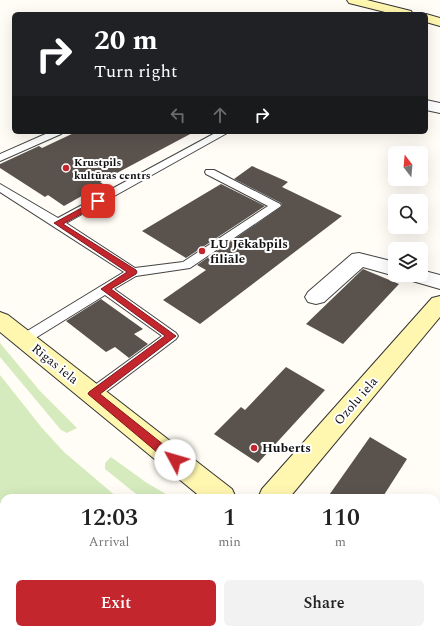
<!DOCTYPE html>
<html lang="en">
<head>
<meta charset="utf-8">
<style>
	:root { --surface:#fff; --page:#f2f2f2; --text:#222; --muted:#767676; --accent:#c4262e }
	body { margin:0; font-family:Spectral,serif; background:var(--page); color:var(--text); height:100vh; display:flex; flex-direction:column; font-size:15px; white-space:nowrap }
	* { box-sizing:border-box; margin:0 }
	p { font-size:13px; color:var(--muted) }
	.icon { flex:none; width:22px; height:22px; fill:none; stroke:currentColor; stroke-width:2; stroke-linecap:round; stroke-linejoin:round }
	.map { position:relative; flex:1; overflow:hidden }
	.details { position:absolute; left:0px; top:494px; width:440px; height:140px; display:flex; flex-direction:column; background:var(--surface); border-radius:12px 12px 0 0; box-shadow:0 4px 16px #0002 }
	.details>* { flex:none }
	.banner { position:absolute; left:12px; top:12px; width:416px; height:122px; border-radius:6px; box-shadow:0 4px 16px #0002; background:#202124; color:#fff; overflow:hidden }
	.needle { width:26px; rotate:344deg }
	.buttons { position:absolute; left:388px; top:146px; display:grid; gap:8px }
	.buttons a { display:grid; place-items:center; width:40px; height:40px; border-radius:6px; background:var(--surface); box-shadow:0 4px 16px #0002; font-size:20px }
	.pin { position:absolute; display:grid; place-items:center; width:34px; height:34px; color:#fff; margin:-17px; border-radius:8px; box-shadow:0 2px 6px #0006 }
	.me { position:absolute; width:44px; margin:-22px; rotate:309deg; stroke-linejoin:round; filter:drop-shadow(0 0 3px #0008) }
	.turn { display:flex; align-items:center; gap:14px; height:84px; padding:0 16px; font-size:18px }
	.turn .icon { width:52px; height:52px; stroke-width:2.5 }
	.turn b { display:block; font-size:28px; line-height:34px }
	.lanes { display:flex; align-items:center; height:38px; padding:0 16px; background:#0003; justify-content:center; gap:20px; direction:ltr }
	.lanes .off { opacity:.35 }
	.eta { display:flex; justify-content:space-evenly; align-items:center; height:68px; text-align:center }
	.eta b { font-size:24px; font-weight:600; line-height:28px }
	.primary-button { display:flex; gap:8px; margin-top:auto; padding:8px 16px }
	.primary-button a { flex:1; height:46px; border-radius:6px; background:var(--accent); color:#fff; font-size:16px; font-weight:600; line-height:46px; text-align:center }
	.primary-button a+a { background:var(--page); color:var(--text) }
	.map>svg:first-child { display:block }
	.green { fill:#d5ebbd }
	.building { fill:#5a524d }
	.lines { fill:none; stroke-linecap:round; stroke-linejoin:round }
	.lane-casing { stroke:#444; stroke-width:2 }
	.street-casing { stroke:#444; stroke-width:2 }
	.secondary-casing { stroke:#333; stroke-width:2 }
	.lane { fill:#fff; fill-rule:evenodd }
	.street { fill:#fff; fill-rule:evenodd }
	.secondary { fill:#fff6b0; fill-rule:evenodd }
	.route { fill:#c4262e; stroke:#7f191e }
	.poi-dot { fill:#c4262e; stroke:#fff; stroke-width:1.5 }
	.labels { text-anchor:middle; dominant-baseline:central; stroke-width:4; stroke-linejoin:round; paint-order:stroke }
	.far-poi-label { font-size:11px; font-weight:bold; fill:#111; stroke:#fff; text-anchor:start }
	.poi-label { font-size:13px; font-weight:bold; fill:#111; stroke:#fff; text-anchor:start }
	.street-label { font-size:13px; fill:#111; stroke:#fff }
</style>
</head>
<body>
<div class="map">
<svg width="440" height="634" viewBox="0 0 440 634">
	<rect width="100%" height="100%" fill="#fffdf5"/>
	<path class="green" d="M0 343 40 391 77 428 67 433 61 430 0 357Z
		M0 375 42 428 64 452 118 498H4V630H158L157 634H0Z
		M111 457 147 483 173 498H141L105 469V463Z
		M208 630H248L245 634H208Z
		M300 630H339L344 634H305Z"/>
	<path class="building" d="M76 132H194L100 182 103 184 64 206 48 195 45 197 0 168V164L39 146 42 148Z
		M252 166 288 182 282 187 342 216 200 324 163 300 206 270 197 265 282 206 281 203 234 179Z
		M221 184 265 206 186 258 142 231Z
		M363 269 399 284 343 344 306 324Z
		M101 299 143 329 134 334 148 344 129 358 115 347 106 352 66 321Z
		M286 367 325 390 258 463 214 434 241 407 245 410Z
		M370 437 407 459 382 498H327Z"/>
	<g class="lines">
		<defs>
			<path id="lane" d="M50 132H63L61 134 0 161V154Z
				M217 132H229L66 223 135 268 183 262 268 206 206 174 205 172 206 170H214L280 204 281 206 190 268 136 276 114 289 176 333 178 336 176 339 98 398 93 400 88 398 86 394 88 390 162 336 105 295 29 342 24 344 19 342 17 339 19 336 124 272 0 192V184L58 218Z"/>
			<path id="street" d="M426 100 440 103V113L426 110Z
				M359 253 395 262V275H397L395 276 363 267 324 302 316 304 308 302 305 297 308 292 352 254Z
				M421 270 440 275V289L409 280 406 275H421Z
				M164 630H196V634H164Z"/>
			<path id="secondary" d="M347 0H367L411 11 413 14H393L349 3Z
				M426 14 440 18V26L426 22Z
				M440 296V317L289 498H258L262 489 432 298Z
				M0 312 8 315 232 489 236 498H202L0 332Z
				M363 630H398L400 634H365Z"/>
		</defs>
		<use href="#lane" class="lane-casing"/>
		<use href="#street" class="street-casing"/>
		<use href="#secondary" class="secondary-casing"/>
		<use href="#lane" class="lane"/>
		<use href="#street" class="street"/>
		<use href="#secondary" class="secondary"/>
	</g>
	<path class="route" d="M98 199 102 201 101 203 63 224 136 270 137 272 136 274 111 289 176 336 100 394 179 457 181 460 179 464 175 465 171 464 88 394 89 392 165 336 101 289 127 272 54 223Z"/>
	<g class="poi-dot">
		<circle cx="66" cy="168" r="4"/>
		<circle cx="202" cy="251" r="4"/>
		<circle cx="254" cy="448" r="4"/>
	</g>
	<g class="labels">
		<g class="far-poi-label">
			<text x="74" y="162">Krustpils<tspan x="74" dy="13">kultūras centrs</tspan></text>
		</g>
		<g class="poi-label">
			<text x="210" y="244">LU Jēkabpils<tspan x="210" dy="15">filiāle</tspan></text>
			<text x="262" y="448">Huberts</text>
		</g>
		<g class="street-label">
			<text transform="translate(55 364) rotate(39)">Rīgas iela</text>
			<text transform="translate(356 401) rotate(-49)">Ozolu iela</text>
		</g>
	</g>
</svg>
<div class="buttons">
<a><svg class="needle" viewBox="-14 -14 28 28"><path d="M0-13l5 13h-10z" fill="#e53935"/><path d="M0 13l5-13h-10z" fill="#767676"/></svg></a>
<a><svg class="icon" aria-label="search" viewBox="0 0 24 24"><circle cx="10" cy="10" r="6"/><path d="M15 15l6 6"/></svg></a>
<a><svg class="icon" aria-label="layers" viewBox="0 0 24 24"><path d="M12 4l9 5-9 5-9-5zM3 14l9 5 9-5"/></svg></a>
</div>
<div class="pin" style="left:98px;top:201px;background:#d93025"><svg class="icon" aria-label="arrive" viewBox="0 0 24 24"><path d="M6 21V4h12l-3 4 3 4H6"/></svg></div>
<svg class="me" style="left:175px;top:460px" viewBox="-20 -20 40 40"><circle r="19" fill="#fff"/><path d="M0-13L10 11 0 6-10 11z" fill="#c4262e"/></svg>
<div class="banner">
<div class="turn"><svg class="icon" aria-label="right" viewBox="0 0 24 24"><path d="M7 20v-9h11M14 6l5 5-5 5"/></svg><div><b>20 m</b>Turn right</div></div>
<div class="lanes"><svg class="icon off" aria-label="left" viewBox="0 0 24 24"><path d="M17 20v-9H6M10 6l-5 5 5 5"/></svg><svg class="icon off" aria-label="ahead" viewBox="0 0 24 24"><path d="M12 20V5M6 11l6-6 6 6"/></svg><svg class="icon" aria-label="right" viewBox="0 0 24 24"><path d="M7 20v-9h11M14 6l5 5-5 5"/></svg></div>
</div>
<section class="details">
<div class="eta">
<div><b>12:03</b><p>Arrival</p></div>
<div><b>1</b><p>min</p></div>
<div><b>110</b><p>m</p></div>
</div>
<div class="primary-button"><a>Exit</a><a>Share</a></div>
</section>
</div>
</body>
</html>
